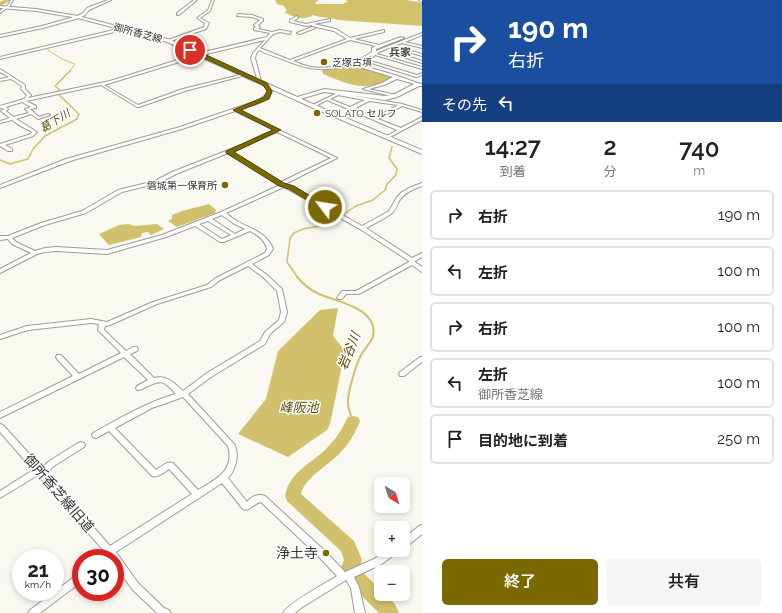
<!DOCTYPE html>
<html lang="ja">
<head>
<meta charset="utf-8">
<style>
	:root { --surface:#fff; --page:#f6f6f6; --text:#222; --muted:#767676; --line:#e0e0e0; --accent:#796900 }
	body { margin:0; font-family:Raleway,"Noto Sans JP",sans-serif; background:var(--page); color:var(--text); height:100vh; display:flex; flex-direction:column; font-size:15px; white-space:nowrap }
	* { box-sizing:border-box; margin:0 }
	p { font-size:13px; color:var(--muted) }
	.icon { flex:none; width:22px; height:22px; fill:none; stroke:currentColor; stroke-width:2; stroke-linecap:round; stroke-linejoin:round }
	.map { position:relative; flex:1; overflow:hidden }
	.sheet { display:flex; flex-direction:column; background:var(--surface); width:360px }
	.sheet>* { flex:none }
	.banner { background:#1a4fa0; color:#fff; overflow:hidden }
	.needle { width:26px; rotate:142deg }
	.fabs { position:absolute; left:374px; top:477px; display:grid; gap:8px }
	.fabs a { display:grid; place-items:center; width:36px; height:36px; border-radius:6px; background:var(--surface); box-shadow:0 2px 6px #0003; font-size:20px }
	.speed { position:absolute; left:12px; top:549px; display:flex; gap:8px; font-size:20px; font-weight:700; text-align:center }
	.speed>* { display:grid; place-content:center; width:52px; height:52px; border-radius:50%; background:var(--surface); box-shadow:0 2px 6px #0003; line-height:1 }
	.speed small { font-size:10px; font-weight:400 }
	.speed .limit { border:6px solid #d22; background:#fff; color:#111 }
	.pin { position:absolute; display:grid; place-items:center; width:34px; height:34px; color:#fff; margin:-17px; border:2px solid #fff; border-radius:50%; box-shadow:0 1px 4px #0007 }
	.me { position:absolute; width:44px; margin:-22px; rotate:301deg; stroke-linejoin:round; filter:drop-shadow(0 0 3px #0008) }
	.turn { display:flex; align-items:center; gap:14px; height:84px; padding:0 20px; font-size:18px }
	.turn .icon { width:52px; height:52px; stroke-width:2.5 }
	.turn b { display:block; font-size:28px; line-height:34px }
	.then { display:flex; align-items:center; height:38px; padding:0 20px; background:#0003; gap:8px; font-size:15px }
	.eta { display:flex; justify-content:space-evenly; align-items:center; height:68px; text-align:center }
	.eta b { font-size:24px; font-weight:600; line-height:28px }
	.button { display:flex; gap:8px; margin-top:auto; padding:8px 20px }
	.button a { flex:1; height:46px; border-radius:6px; background:var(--accent); color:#fff; font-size:16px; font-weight:600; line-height:46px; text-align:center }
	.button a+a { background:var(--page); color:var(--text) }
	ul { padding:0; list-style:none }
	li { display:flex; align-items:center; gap:12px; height:50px; margin:0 8px 6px; padding:0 12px; border:2px solid var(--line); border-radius:6px }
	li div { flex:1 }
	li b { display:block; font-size:15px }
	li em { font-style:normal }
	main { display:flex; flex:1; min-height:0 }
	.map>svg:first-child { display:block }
	.forest { fill:#d2c26c }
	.water { fill:#d1c16c }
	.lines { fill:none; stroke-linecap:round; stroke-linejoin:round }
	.stream-far2 { stroke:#d1c16c; stroke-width:1 }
	.stream-far1 { stroke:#d1c16c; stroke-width:1.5 }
	.stream { stroke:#d1c16c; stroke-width:2 }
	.river { fill:#d1c16c; fill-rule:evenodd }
	.street-casing { stroke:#9d9c95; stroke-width:2 }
	.secondary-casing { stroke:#9d9c95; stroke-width:2 }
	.primary-casing { stroke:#9d9c95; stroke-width:2 }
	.street { fill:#fff; fill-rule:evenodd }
	.secondary { fill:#fff; fill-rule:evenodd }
	.primary { fill:#fff; fill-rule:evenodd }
	.route { fill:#796900; stroke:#4f4400 }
	.poi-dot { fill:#796900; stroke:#fff; stroke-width:1.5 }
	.labels { text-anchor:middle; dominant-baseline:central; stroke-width:3; stroke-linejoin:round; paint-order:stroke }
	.far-street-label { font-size:10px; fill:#333330; stroke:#fff }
	.far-poi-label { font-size:10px; fill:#333330; stroke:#fff; text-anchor:start }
	.far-neighbourhood-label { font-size:11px; font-weight:bold; fill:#46453f; stroke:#fff }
	.far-water-label { font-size:11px; font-style:italic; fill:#564b04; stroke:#fff }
	.water-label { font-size:13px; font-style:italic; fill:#564b04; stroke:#fff }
	.near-street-label { font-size:14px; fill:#333330; stroke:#fff }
	.near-poi-label { font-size:14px; fill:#333330; stroke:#fff; text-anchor:end }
</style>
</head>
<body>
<main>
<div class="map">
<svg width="422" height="613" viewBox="0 0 422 613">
	<rect width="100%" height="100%" fill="#f9f8f1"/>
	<path class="forest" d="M275 0H319L315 3 316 4H343L348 1 345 0H407L422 3V26L338 20C330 17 321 18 313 15 304 21 293 17 284 12L287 11 284 6 277 4Z"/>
	<path class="water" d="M352 65 392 77C364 93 351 85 323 74L322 70 340 66Z
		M209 204 216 210 215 213 177 227 168 221 172 219V215L182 211Z
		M129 224 134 226 157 224 164 229 151 235 148 232 142 233 141 237 109 245 99 234 119 225Z
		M338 308 333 336 345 351 330 424 327 430 288 457 238 434 266 399 278 351 320 310Z"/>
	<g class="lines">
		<path class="stream-far2" d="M48 50 62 59 75 64 69 72"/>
		<path class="stream-far1" d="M0 160 10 164 28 159 33 149 45 136 77 119 79 114 58 94 59 89 55 86 70 71
			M298 278 287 262 290 238 294 233 303 229 336 223 344 214 356 206 373 200 385 190 387 184 396 175 397 169 389 158 392 147"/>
		<path class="stream" d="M297 277C303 284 310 290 319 294 335 301 367 306 373 326 376 339 368 344 362 353 357 362 347 393 348 403 348 409 351 415 353 421"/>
		<path class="river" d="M4 0H12L0 6V2Z
			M353 416 358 417 360 421C355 433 349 444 340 453 329 465 304 478 301 494L354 541 362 560 359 569 381 590V594C390 594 396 605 399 613H379L348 582 340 571 344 560 341 551 287 501 285 496C289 472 311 464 327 448 336 439 342 429 348 417Z"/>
		<defs>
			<path id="street" d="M11 0H13L9 7H7Z
				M108 0H111L89 10 85 15 79 18 43 28 0 37V35L42 26 77 16 83 13 87 8Z
				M194 0H197L179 15H177V13Z
				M212 0H214L210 11 200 18 209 23 206 29 168 42V40L204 27 205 23 197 18 208 10Z
				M419 0H422V2Z
				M5 7 7 8 0 13V11Z
				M238 14 252 15 263 19V21L258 25 260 27 258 29 272 32 280 30 291 32 290 34 280 32 273 34 260 48 290 60 347 39 334 31 312 26V25L306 26 290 22V20L297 16 298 18 293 21 306 24 330 19V21L314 24 336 29 350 38 384 30V32L354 39 379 45 401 37 404 38 376 49V51L422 33V35L405 42 422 46V48L402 43 394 46 422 54V56L391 47 379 52 377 54 422 67V69L375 55 373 57 370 56 364 59 417 75 422 73V75L416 77 362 60 354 63 398 76 420 84 418 85 397 79 384 85 369 89 396 95V97H395L363 89 382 83 393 77 353 65V64C323 72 311 71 282 59 275 56 266 54 259 50L256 54 255 58 261 81 258 82 251 58 253 53 265 40 202 55 104 85 138 105 183 89 244 74 246 75 185 91 139 107H137L101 85 26 101 36 106V108L30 109 39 117 48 114 50 115 38 119 31 114 16 119 37 132 33 136 5 145 12 149V151H8L0 146V144L31 134 32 132 19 125 12 120 0 123V121L10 118 2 112 1 111 4 109 2 108H0V106L24 99 27 95 21 89 22 86 11 79 0 81V79L9 77 0 72V69L25 85V89L31 95 28 98 110 81 200 53 267 37 270 33 254 30V28L256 27 254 25 260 20 252 17 237 16ZM350 40 376 46 372 48V52C356 63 331 70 311 67 305 66 299 63 293 61ZM22 102 31 107 25 109 29 113 13 117 6 111 8 109 6 107Z
				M312 27 315 28 300 34 297 33Z
				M404 55 422 61V63L403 57V55Z
				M264 83H266L272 91C269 103 249 106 238 110L337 158 285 184 293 187 362 226 389 211 397 197 402 192 409 188 422 183V186C413 189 404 193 399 201 397 205 396 209 393 212 387 218 373 224 366 228L412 258 422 253V257L415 261V262L422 267V272L412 265 359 294H346L342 299H338L337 298 342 291H356L409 262V261L360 229 284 187 226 213C230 216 233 219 237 221 250 229 267 232 273 249L269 255 252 264 267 275 282 289 287 312 284 322 270 334 265 344 211 377 188 394 235 445 237 455 236 463 232 473 228 478 247 502C251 497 258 493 265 496L325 551 345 572 374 559 387 550H398L397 553 380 565 354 577 359 587 365 613H355L351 588 346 580 301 608 295 613H283C288 603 326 583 337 576L319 557 261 502C254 503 250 512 243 509L222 483 116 552 138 583 164 608 169 610 171 613H157L132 589 115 565V558H110L38 475 0 498V491L33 470 0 432V424L3 425 42 468 48 462 78 443 81 442 84 443 85 445 84 447 54 466 46 473 110 546 192 494 169 469C164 472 158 478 152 476L109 431 96 438 93 437 92 435 93 433C120 418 147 402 176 394 164 381 162 379 146 387 142 389 140 390 137 390L136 388 137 386 148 380 124 357 0 418V412L73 376 57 359 56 357 57 355H61L79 374 121 353 98 330 99 324 91 323 28 330 0 339V335L27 326 91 319 107 322 153 302 207 285 216 278 265 253 267 249C265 240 258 235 250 231L224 242H220L195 226 166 237 107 254 56 251 45 252 37 254 0 273V269L31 253 12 244 8 239 0 240V236H8L41 223 82 211 118 190 155 181 172 172 244 144 260 136 274 130 235 111 182 129 70 161 0 188V185L66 159 180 127 259 100 267 94 268 91 263 84ZM277 132 331 158 281 182 232 152C248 146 262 138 277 132ZM228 153 280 185 221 212 162 235 107 250 56 247 45 248 35 251 16 242 12 238 45 225 86 213 122 192 159 183 176 174ZM222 215 233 223 245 229 235 234 212 219ZM208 221 231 235 222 239 199 224ZM248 266 263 277 277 291 280 306 281 312 279 320 265 332 260 341 207 373 183 391C174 383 167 375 154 378L130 354 137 351 138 349 137 347H133L126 351 104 330 105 326 110 325 157 304 211 287 220 280ZM183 397 228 446C235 471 216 479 198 490L173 463C167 461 161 467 156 470L115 428 152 408Z
				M337 93 402 104 422 110V112L402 106 378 119 401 128 422 117V120L388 138H387V136L397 130 327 100 314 107 311 106ZM338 95 365 100 350 107 330 99ZM369 101 398 105 375 118 354 109Z
				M420 357H422V362L404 376H400L399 374 400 372Z
				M422 525V534L406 547 403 548V539L419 526Z
				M81 573V582L40 613H28L30 610 78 574Z"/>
			<path id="secondary" d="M122 28 123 30 0 59V57Z
				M416 83 422 84V86H419L397 97 385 100 324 92 297 100 294 98 324 89 385 96 393 95Z"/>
			<path id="primary" d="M0 6 36 9 78 16 171 40 315 105 422 150V154L311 107 167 42 78 18 36 11 0 8Z"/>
		</defs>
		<use href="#street" class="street-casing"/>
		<use href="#secondary" class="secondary-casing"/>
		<use href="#primary" class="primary-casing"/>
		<use href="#street" class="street"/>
		<use href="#secondary" class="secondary"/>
		<use href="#primary" class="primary"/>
	</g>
	<path class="route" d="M188 48H191L267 83 272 91 269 99 241 110 281 130 234 152 284 183 294 186 327 206V209H322L289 189 279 186 226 153V151L273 130 233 110 264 97 267 91 263 85 188 51Z"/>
	<g class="poi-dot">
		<circle cx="324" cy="62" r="4"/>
		<circle cx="317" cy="113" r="4"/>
		<circle cx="225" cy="185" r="4"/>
		<circle cx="326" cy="553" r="4"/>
	</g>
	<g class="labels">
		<g class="far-street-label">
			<text transform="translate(138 33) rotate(15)">御所香芝線</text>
		</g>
		<g class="far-poi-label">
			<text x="332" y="62">芝塚古墳</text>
			<text x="325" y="113">SOLATO セルフ</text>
			<text x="217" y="185" text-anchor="end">磐城第一保育所</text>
		</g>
		<g class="far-neighbourhood-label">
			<text x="400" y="52">兵家</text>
		</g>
		<g class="far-water-label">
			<text transform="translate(55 121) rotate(-32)">葛下川</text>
		</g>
		<g class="water-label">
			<text transform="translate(349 351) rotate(-68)">岩谷川</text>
			<text x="299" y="407">峰阪池</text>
		</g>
		<g class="near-street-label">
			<text transform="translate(59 493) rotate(49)">御所香芝線旧道</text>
		</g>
		<g class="near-poi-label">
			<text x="318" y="553">浄土寺</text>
		</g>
	</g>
</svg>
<div class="fabs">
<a><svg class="needle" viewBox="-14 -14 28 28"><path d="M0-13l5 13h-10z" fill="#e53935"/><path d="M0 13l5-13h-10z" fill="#767676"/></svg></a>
<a>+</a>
<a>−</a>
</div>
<div class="speed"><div>21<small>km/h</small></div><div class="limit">30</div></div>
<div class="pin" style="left:190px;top:50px;background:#d93025"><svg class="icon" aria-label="arrive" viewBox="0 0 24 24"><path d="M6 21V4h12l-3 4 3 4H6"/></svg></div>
<svg class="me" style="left:325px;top:207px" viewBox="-20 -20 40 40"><circle r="17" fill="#796900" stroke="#fff" stroke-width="3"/><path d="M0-11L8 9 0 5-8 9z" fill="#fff"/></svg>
</div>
<section class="sheet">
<div class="banner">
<div class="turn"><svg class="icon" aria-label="right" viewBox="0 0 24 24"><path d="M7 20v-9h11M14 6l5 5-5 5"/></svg><div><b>190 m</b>右折</div></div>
<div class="then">その先<svg class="icon" aria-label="left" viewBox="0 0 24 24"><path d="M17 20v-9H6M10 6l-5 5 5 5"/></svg></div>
</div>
<div class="eta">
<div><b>14:27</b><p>到着</p></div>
<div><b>2</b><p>分</p></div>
<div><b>740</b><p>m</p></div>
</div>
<ul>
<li><svg class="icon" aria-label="right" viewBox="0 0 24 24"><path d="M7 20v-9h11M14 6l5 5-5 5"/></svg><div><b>右折</b></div><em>190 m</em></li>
<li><svg class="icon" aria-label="left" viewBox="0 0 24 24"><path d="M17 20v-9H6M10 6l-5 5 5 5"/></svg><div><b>左折</b></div><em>100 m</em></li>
<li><svg class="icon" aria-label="right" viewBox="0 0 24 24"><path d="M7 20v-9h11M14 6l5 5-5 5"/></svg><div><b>右折</b></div><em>100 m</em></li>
<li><svg class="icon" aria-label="left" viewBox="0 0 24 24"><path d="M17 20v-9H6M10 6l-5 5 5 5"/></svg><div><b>左折</b><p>御所香芝線</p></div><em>100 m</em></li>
<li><svg class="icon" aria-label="arrive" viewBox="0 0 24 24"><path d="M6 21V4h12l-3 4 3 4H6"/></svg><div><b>目的地に到着</b></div><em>250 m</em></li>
</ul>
<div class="button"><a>終了</a><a>共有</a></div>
</section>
</main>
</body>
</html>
